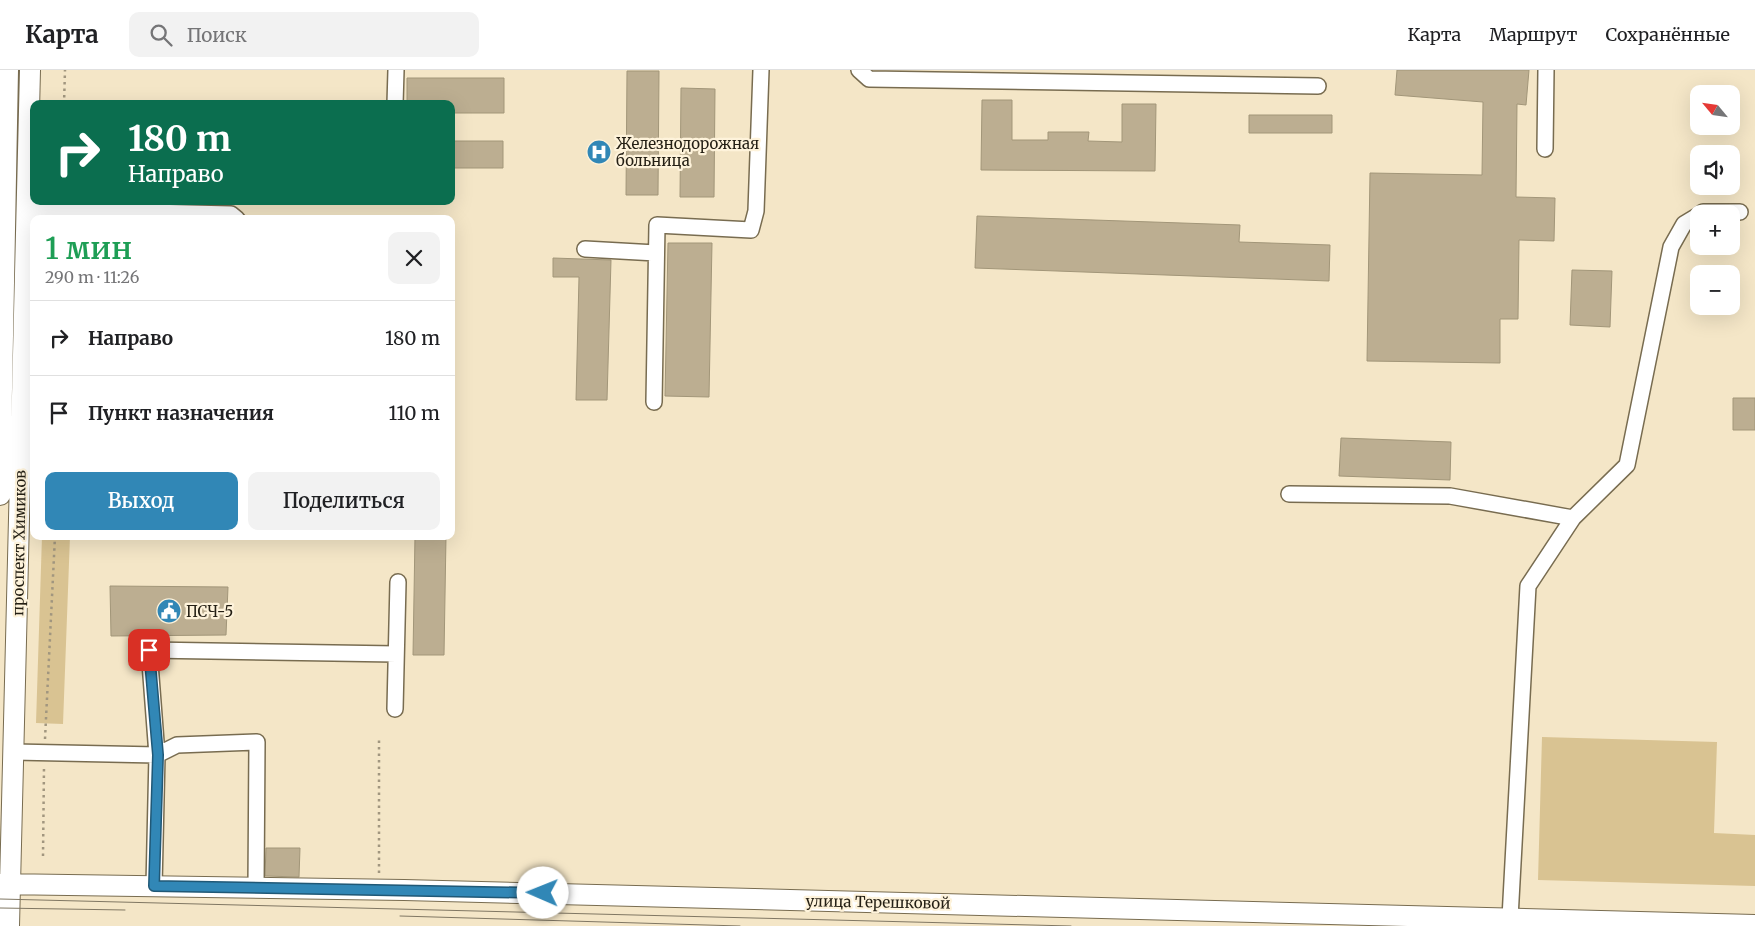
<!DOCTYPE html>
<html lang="ru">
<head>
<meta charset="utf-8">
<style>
	:root { --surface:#fff; --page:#f2f2f2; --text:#202124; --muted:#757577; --line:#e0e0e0; --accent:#3187b6 }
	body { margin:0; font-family:Merriweather,serif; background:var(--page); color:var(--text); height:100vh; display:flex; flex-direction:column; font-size:19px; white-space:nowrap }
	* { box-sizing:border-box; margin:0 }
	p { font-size:16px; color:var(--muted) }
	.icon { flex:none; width:28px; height:28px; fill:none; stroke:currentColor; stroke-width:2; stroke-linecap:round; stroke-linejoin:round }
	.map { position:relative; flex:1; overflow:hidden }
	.panel { position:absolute; left:30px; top:145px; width:425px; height:325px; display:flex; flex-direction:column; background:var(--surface); border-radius:10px; box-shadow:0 5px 20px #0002 }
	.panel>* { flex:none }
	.banner { position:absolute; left:30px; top:30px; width:425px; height:105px; border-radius:10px; box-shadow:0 5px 20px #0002; background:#0b6e4f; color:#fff; overflow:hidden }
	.needle { width:32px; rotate:299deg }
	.buttons { position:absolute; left:1690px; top:15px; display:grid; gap:10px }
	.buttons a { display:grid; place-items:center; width:50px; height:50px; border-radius:10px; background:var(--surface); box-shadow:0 5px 20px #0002; font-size:25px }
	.pin { position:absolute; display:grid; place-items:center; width:42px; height:42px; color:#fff; margin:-21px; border-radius:10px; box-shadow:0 2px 8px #0006 }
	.me { position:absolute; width:55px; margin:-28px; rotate:271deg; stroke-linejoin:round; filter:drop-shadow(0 0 4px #0008) }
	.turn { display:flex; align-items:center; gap:18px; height:105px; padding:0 15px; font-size:22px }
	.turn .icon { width:65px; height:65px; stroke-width:2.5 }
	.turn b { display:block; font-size:35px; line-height:42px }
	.round { display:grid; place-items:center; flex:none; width:52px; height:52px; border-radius:10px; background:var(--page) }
	.headline { display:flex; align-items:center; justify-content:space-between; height:85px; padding:0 15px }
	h1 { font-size:30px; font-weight:600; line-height:38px; color:#1e9e55 }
	.button { display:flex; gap:10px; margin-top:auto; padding:10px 15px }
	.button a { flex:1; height:58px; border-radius:10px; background:var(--accent); color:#fff; font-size:20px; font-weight:600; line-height:58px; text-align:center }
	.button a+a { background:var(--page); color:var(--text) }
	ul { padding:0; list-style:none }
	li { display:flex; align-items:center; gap:15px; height:75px; padding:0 15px; border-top:1px solid var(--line) }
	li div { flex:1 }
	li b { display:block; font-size:19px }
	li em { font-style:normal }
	header { display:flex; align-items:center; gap:30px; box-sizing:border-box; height:70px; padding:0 25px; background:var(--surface); border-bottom:1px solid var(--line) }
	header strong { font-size:24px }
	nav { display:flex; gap:28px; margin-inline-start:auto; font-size:18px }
	.search { width:350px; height:45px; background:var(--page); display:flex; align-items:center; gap:12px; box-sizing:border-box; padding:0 18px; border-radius:10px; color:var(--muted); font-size:19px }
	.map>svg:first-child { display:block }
	.green { fill:#d9c392 }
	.building { fill:#bcae91; stroke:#a29679 }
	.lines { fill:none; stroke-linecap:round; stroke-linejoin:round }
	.minor-casing { stroke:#786c50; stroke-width:18 }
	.major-casing { stroke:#786c50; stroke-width:22 }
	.path { stroke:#a1967f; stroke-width:2.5; stroke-dasharray:2.5 4; stroke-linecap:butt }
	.minor { stroke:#fff; stroke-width:15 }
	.major { stroke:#fff; stroke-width:20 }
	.tram { stroke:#807763; stroke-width:1 }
	.route-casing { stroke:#205876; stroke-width:12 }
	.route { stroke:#3187b6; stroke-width:9 }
	.labels { text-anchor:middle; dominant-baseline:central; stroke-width:4.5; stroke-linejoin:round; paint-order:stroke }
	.poi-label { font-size:15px; fill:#241f14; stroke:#fef3db; text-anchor:start }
	.street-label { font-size:15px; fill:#241f14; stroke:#fef3db }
</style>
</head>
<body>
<header>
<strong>Карта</strong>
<div class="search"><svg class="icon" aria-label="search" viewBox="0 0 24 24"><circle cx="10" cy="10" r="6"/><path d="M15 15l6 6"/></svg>Поиск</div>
<nav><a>Карта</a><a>Маршрут</a><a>Сохранённые</a></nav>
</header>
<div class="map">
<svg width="1755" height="856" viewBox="0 0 1755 856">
	<rect width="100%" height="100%" fill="#f4e6c7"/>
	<path class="green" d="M42 466H70L63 654 36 653Z
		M1542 667 1717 672 1714 763 1755 765V816L1538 810Z"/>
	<path class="building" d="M1397 0H1529L1526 35 1517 34 1516 127 1555 128 1554 171 1519 170 1518 249H1500V293L1367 291 1370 103 1482 105 1483 32 1395 25Z
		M627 1H659L658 125H626Z
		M407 8H504V43H451V34H407Z
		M681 18 715 19 714 127H680Z
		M982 30H1012V70H1048V62H1089L1088 71 1122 72V34H1156L1155 101 981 100Z
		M1249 45H1332V63H1249Z
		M451 71H503V98H451Z
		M977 146 1240 155 1239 172 1330 175 1329 211 975 198Z
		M668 173H712L709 327 665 326Z
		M553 188 611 190 607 330H576L579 207H553Z
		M1572 200 1612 201 1610 257 1570 255Z
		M1733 328H1755V360H1733Z
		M1341 368 1451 372 1450 410 1339 406Z
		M415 466H446L444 585H413Z
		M110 516 228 517 226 565 111 566Z
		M266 778H300L299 807 265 806Z"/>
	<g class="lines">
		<defs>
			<path id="minor" d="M859 0 869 9 1318 16
				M395 34 396 0
				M1545 79 1546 0
				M26 139 231 144 237 149
				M1700 144 1703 142H1740
				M585 179 656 183
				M654 332 657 155 751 160 756 141 761 0
				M1289 424 1450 426 1573 448
				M395 639 398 512
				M14 682 157 685 154 816
				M256 817 257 672 177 675 157 685 149 580 396 584
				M1510 848 1528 516 1573 448 1627 395 1671 177 1684 154 1699 145"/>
			<path id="major" d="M0 425 8 0
				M0 814 404 820 1755 855
				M9 856 30 0"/>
		</defs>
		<use href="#minor" class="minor-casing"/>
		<use href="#major" class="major-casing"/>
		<path class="path" d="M64 34 65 0
			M45 669 55 466
			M43 786 44 697
			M379 803V667"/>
		<use href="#minor" class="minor"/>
		<use href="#major" class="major"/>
		<path class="tram" d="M0 829 1071 856
			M0 838 125 840
			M400 846 740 856"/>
	</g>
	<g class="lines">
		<defs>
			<path id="route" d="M149 580 158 685 154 816 543 823"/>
		</defs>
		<use href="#route" class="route-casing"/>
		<use href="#route" class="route"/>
	</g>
	<defs>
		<symbol id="hospital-disc" viewBox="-11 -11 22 22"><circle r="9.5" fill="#3187b6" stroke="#fef3db"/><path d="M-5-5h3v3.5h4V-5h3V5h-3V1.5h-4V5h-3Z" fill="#fff"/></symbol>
		<symbol id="civic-disc" viewBox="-11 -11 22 22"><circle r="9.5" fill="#3187b6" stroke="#fef3db"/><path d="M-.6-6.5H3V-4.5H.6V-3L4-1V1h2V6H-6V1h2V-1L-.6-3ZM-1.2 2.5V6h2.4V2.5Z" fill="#fff"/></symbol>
	</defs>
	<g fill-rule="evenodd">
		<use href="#hospital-disc" x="585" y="68" width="28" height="28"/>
		<use href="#civic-disc" x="155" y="527" width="28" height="28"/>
	</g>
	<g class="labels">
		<g class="poi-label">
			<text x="616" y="73">Железнодорожная<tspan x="616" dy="17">больница</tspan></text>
			<text x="186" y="541">ПСЧ-5</text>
		</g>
		<g class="street-label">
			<text transform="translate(19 473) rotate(-89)">проспект Химиков</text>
			<text transform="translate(878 832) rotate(1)">улица Терешковой</text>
		</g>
	</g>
</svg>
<div class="buttons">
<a><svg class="needle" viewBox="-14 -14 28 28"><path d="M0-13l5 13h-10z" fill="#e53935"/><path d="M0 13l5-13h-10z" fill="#757577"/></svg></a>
<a><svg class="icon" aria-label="sound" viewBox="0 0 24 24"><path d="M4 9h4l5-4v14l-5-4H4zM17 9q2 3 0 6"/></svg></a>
<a>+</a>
<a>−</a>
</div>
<div class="pin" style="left:149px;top:580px;background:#d93025"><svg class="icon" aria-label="arrive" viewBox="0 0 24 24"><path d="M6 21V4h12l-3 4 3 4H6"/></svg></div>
<svg class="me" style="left:543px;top:823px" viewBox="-20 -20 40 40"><circle r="19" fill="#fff"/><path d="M0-13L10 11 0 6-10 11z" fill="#3187b6"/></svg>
<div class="banner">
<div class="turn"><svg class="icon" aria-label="right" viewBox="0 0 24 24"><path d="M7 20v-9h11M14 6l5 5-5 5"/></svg><div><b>180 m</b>Направо</div></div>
</div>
<section class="panel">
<div class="headline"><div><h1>1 мин</h1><p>290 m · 11:26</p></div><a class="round"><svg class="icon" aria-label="close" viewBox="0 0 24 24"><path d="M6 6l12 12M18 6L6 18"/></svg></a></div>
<ul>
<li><svg class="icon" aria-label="right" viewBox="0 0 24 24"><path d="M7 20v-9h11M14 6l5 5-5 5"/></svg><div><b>Направо</b></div><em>180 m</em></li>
<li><svg class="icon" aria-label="arrive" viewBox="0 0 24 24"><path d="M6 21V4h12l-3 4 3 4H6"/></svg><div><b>Пункт назначения</b></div><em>110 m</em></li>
</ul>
<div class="button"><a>Выход</a><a>Поделиться</a></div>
</section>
</div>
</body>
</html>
